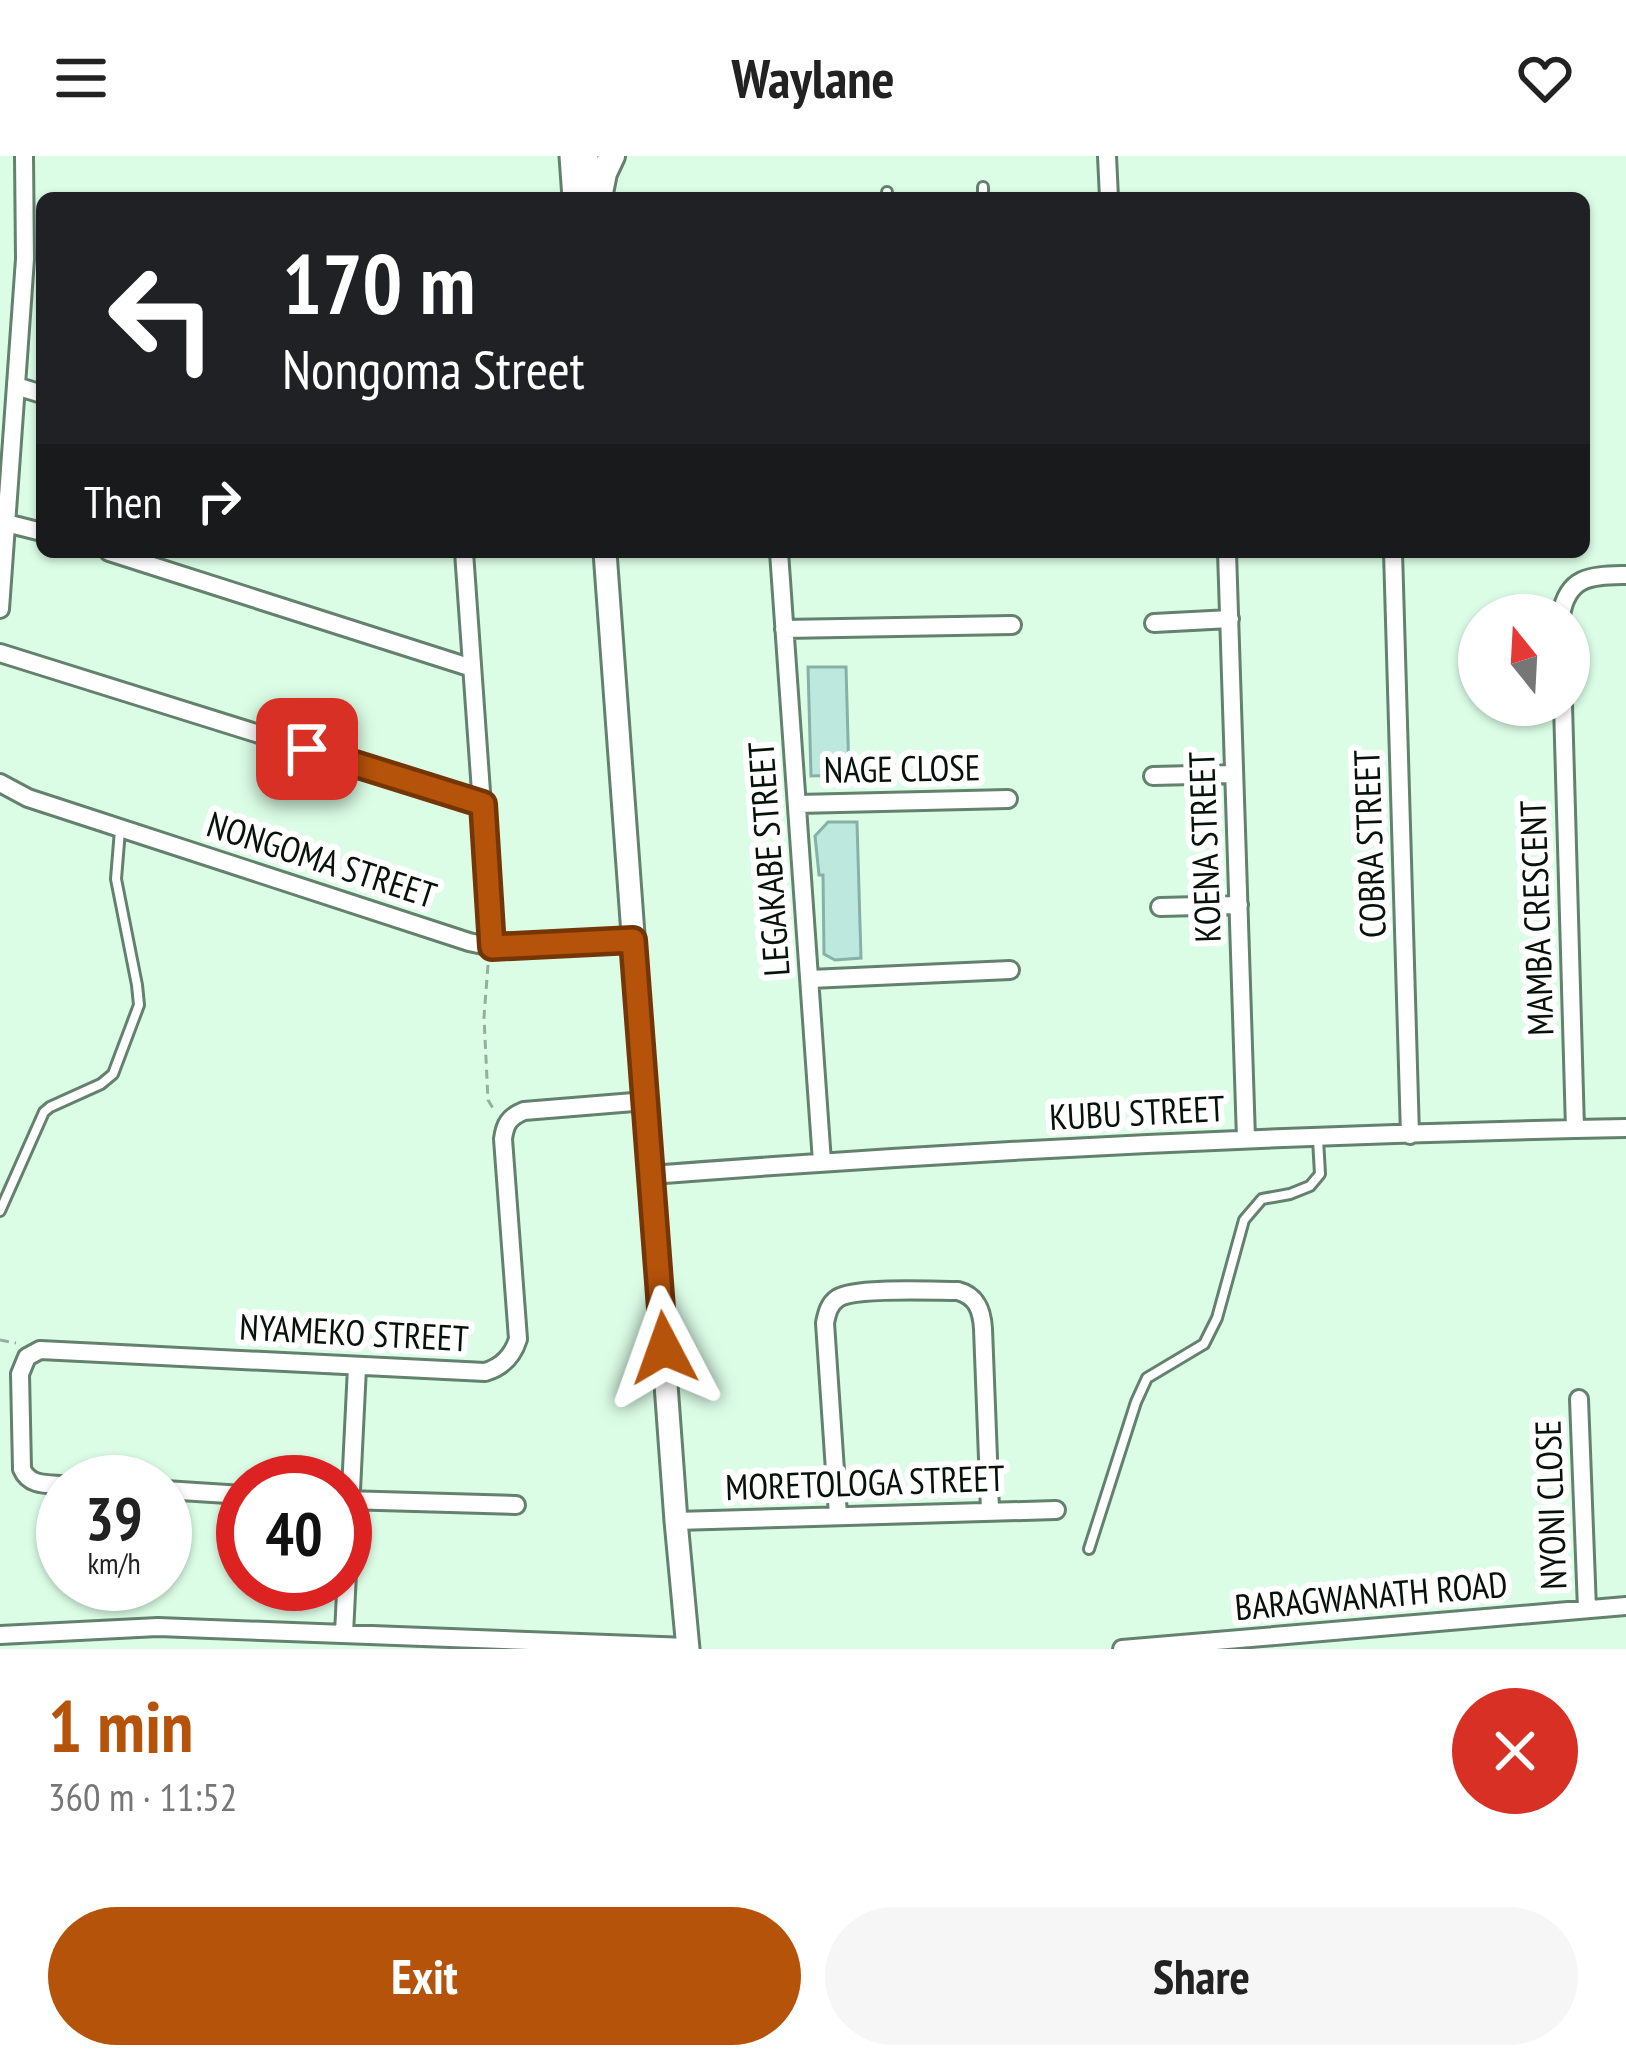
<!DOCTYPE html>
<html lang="en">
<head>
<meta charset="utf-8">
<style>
	:root { --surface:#fff; --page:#f6f6f6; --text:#222; --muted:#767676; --accent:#b45309 }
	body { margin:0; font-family:"PT Sans Narrow",sans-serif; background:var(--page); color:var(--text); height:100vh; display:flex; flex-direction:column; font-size:45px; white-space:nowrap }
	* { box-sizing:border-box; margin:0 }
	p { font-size:39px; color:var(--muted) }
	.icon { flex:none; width:66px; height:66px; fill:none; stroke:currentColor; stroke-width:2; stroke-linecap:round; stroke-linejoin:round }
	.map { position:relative; height:1493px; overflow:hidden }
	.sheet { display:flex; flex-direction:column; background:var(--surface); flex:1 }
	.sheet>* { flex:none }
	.guide { position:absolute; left:36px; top:36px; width:1554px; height:366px; border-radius:18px; box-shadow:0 3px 9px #0004; background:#202124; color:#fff; overflow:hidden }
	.needle { width:78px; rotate:342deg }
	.tools { position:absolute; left:1458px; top:438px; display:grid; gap:24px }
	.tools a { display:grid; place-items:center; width:132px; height:132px; border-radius:50%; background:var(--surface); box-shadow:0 3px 9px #0004; font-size:60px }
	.speed { position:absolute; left:36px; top:1299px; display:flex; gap:24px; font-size:60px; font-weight:700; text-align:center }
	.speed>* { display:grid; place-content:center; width:156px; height:156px; border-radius:50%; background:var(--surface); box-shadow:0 3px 9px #0004; line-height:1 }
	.speed small { font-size:30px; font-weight:400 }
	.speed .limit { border:18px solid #d22; background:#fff; color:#111 }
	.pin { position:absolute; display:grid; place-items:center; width:102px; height:102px; color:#fff; margin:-51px; border-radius:24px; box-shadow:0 6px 18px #0006 }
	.me { position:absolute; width:132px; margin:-66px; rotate:356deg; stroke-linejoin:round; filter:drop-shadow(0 0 9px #0008) }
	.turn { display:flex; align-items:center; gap:42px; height:252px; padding:0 48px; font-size:54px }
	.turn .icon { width:156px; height:156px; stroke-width:2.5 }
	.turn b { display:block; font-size:84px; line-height:102px }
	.then { display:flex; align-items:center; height:114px; padding:0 48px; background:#0003; gap:24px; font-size:45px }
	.round { display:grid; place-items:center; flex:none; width:126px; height:126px; border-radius:63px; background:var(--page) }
	.overview { display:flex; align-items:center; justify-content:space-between; height:204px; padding:0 48px }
	h1 { font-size:72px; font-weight:700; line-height:90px; color:var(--accent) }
	.cta { display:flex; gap:24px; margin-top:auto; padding:24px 48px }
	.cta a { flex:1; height:138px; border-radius:72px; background:var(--accent); color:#fff; font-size:48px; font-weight:700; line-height:138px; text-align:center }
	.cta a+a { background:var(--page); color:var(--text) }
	header { display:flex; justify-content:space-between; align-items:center; height:156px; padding:0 48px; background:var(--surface); font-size:54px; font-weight:700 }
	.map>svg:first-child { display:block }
	.building { fill:#bce8dd; stroke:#87b1a7; stroke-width:3 }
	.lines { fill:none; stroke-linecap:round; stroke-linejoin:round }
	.service-casing { stroke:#63816d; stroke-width:14 }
	.minor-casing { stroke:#63816d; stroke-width:22 }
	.tertiary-casing { stroke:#63816d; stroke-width:27 }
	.secondary-casing { stroke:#63816d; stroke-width:30 }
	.path { stroke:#94af9d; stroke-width:3; stroke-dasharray:9 6; stroke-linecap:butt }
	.service { stroke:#fff; stroke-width:8 }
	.minor { stroke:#fff; stroke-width:16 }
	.tertiary { stroke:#fff; stroke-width:21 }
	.secondary { stroke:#fff; stroke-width:24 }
	.route-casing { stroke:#753606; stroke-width:30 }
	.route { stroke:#b45309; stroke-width:21 }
	.labels { text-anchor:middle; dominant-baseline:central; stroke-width:12; stroke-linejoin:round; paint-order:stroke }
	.street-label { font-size:36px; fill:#06120a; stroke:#fff }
</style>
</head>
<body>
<header><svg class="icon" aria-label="menu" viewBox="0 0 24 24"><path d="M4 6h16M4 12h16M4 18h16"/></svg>Waylane<svg class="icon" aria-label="heart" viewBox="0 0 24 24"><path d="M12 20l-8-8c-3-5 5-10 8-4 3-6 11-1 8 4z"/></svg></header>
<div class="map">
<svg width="1626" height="1493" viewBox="0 0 1626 1493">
	<rect width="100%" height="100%" fill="#dbfde6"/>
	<path class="building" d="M808 511H846L849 619 811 620Z
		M828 666H857L861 802 835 804 824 798 823 719H819L815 680Z"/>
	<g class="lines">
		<defs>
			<path id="service" d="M983 31V42
				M887 36V42
				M0 1055 44 956 50 951 101 928 113 918 139 849 137 829 116 723 120 674
				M1089 1393 1136 1246 1147 1222 1204 1188 1217 1162 1244 1064 1262 1043 1290 1038 1310 1030 1320 1018 1318 983"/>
			<path id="minor" d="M1107 0 1109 42
				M16 230 42 238
				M6 367 42 376
				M109 396 472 512
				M464 396 492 791
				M779 396 822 1006
				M1227 396 1246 983
				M1393 396 1410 979
				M0 453 25 103 24 0
				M1561 459C1568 419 1592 420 1626 419
				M1154 467 1230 463
				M784 473 1012 469
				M0 497 483 648
				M1563 549 1575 973
				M1153 620 1234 618
				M0 627 28 642 469 786 492 791H509L633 784
				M798 648 1008 643
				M1160 751 1239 749
				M810 823 1010 814
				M651 1019C975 994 1301 978 1626 972
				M1579 1243 1587 1453
				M63 1329C47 1328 29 1330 22 1313L20 1218 27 1201 40 1194 485 1216C502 1211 513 1199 518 1183L503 983C505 968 509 961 524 955L646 945
				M165 1334 243 1339
				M345 1344 516 1349
				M838 1359 825 1167C827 1157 829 1148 838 1142 855 1131 933 1135 958 1135 977 1140 982 1155 983 1173L990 1354
				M676 1365 1056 1354
				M344 1478 357 1211
				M0 1479 158 1471 688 1491
				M1122 1493 1626 1450"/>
			<path id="tertiary" d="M571 0 574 42
				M587 0 590 42
				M605 396 676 1365 688 1493"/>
			<path id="secondary" d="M599 42 604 17 612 0"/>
		</defs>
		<use href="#service" class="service-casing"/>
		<use href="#minor" class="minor-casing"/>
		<use href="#tertiary" class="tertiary-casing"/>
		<use href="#secondary" class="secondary-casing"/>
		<path class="path" d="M488 809 484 861 488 944 494 954
			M0 1184 16 1187"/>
		<use href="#service" class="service"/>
		<use href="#minor" class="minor"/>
		<use href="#tertiary" class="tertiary"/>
		<use href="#secondary" class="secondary"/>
	</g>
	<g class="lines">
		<defs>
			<path id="route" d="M307 593 483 648 492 791 633 784 664 1192"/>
		</defs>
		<use href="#route" class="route-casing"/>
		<use href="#route" class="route"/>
	</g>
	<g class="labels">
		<g class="street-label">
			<text transform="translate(902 612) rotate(-1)">NAGE CLOSE</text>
			<text transform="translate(1369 688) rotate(-92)">COBRA STREET</text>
			<text transform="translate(1204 691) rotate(-92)">KOENA STREET</text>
			<text transform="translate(322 703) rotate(18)">NONGOMA STREET</text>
			<text transform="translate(768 703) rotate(-94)">LEGAKABE STREET</text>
			<text transform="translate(1536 762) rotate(-92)">MAMBA CRESCENT</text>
			<text transform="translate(1137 956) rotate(-3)">KUBU STREET</text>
			<text transform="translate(354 1176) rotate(3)">NYAMEKO STREET</text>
			<text transform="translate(865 1326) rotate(-2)">MORETOLOGA STREET</text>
			<text transform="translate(1550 1349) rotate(-92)">NYONI CLOSE</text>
			<text transform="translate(1371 1439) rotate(-5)">BARAGWANATH ROAD</text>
		</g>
	</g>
</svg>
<div class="tools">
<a><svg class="needle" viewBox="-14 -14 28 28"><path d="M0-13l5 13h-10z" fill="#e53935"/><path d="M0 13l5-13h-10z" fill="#767676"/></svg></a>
</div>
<div class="speed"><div>39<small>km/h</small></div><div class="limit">40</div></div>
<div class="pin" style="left:307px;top:593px;background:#d93025"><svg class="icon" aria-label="arrive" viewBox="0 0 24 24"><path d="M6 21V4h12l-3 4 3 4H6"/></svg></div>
<svg class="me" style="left:664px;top:1192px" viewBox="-20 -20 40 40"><path d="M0-17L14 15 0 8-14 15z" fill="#b45309" stroke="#fff" stroke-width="4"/></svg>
<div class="guide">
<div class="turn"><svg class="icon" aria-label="left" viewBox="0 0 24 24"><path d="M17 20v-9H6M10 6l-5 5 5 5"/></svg><div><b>170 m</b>Nongoma Street</div></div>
<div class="then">Then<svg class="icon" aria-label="right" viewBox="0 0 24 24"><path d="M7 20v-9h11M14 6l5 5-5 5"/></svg></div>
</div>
</div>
<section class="sheet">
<div class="overview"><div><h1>1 min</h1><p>360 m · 11:52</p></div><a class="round" style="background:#d93025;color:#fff"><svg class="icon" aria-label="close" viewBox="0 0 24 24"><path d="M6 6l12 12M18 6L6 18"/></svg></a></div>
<div class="cta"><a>Exit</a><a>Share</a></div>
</section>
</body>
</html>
